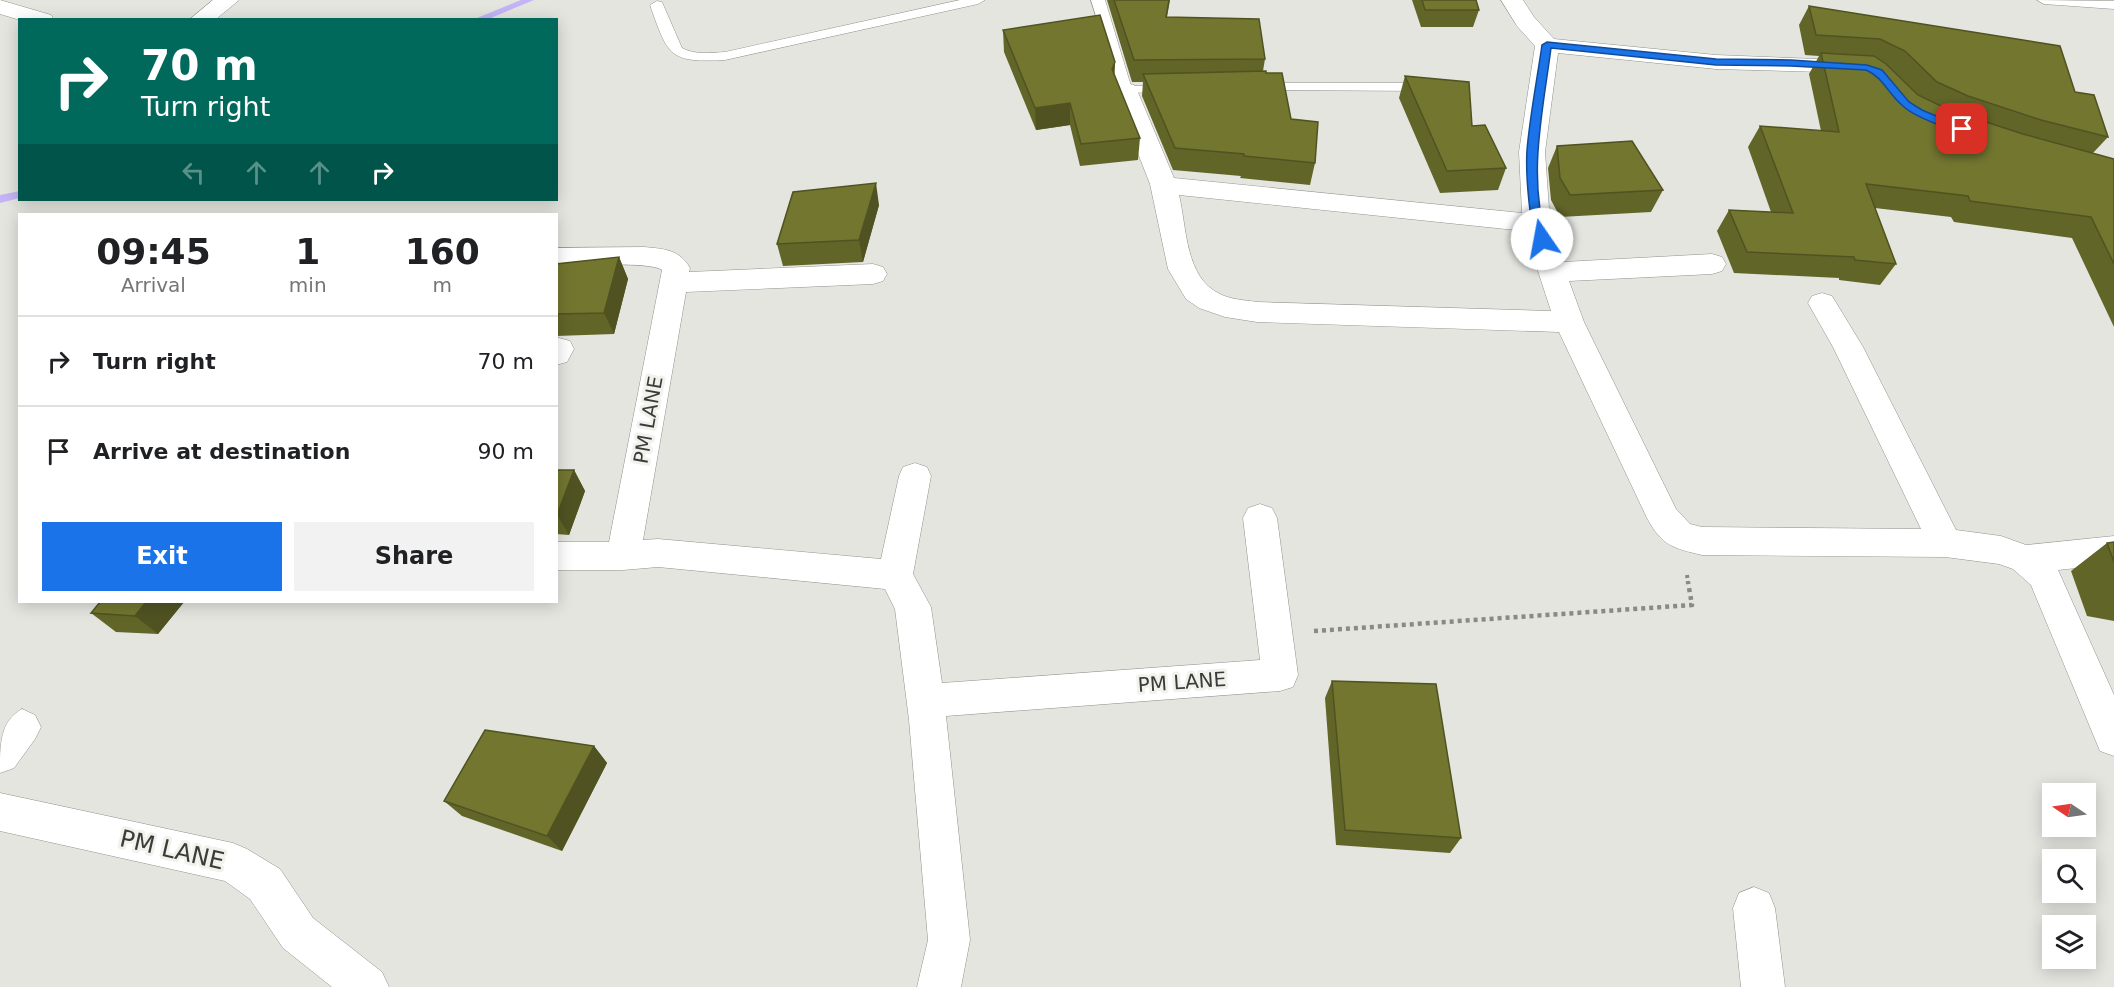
<!DOCTYPE html>
<html lang="en">
<head>
<meta charset="utf-8">
<style>
	:root { --surface:#fff; --page:#f2f2f2; --text:#202124; --muted:#757577; --line:#e0e0e0; --accent:#1a73e8 }
	body { margin:0; font-family:"DejaVu Sans",sans-serif; background:var(--page); color:var(--text); height:100vh; display:flex; flex-direction:column; font-size:22px; white-space:nowrap }
	* { box-sizing:border-box; margin:0 }
	p { font-size:20px; color:var(--muted) }
	.icon { flex:none; width:33px; height:33px; fill:none; stroke:currentColor; stroke-width:2; stroke-linecap:round; stroke-linejoin:round }
	.map { position:relative; flex:1; overflow:hidden }
	.drawer { position:absolute; left:18px; top:213px; width:540px; height:390px; display:flex; flex-direction:column; background:var(--surface); border-radius:0px; box-shadow:0 3px 15px #0003 }
	.drawer>* { flex:none }
	.hud { position:absolute; left:18px; top:18px; width:540px; height:183px; border-radius:0px; box-shadow:0 3px 15px #0003; background:#00695c; color:#fff; overflow:hidden }
	.needle { width:39px; rotate:283deg }
	.buttons { position:absolute; left:2042px; top:783px; display:grid; gap:12px }
	.buttons a { display:grid; place-items:center; width:54px; height:54px; border-radius:0px; background:var(--surface); box-shadow:0 3px 15px #0003; font-size:30px }
	.pin { position:absolute; display:grid; place-items:center; width:51px; height:51px; color:#fff; margin:-26px; border-radius:12px; box-shadow:0 3px 9px #0006 }
	.me { position:absolute; width:66px; margin:-33px; rotate:348deg; stroke-linejoin:round; filter:drop-shadow(0 0 4px #0008) }
	.turn { display:flex; align-items:center; gap:21px; height:126px; padding:0 24px; font-size:27px }
	.turn .icon { width:78px; height:78px; stroke-width:2.5 }
	.turn b { display:block; font-size:42px; line-height:51px }
	.lanes { display:flex; align-items:center; height:57px; padding:0 24px; background:#0003; justify-content:center; gap:30px; direction:ltr }
	.lanes .off { opacity:.35 }
	.eta { display:flex; justify-content:space-evenly; align-items:center; height:102px; text-align:center }
	.eta b { font-size:36px; font-weight:700; line-height:42px }
	.action { display:flex; gap:12px; margin-top:auto; padding:12px 24px }
	.action a { flex:1; height:69px; border-radius:0px; background:var(--accent); color:#fff; font-size:24px; font-weight:700; line-height:69px; text-align:center }
	.action a+a { background:var(--page); color:var(--text) }
	ul { padding:0; list-style:none }
	li { display:flex; align-items:center; gap:18px; height:90px; padding:0 24px; border-top:2px solid var(--line) }
	li div { flex:1 }
	li b { display:block; font-size:22px }
	li em { font-style:normal }
	.map>svg:first-child { display:block }
	.lines { fill:none; stroke-linecap:round; stroke-linejoin:round }
	.stream { fill:#c4b3f6; fill-rule:evenodd }
	.lane-casing { stroke:#91928c; stroke-width:1 }
	.street-casing { stroke:#91928c; stroke-width:1 }
	.path-far1 { stroke:#898a86; stroke-width:4; stroke-dasharray:3 3; stroke-linecap:butt }
	.path { stroke:#898a86; stroke-width:4.5; stroke-dasharray:4 4; stroke-linecap:butt }
	.lane { fill:#fff; fill-rule:evenodd }
	.street { fill:#fff; fill-rule:evenodd }
	.wall { fill:#626528 }
	.shaded-wall { fill:#505321 }
	.building { fill:#72762f; stroke:#505321; stroke-width:1.5 }
	.route { fill:#1a73e8; stroke:#114b97; stroke-width:1.5 }
	.labels { text-anchor:middle; dominant-baseline:central; stroke-width:6; stroke-linejoin:round; paint-order:stroke }
	.street-label { font-size:20px; fill:#3b3b39; stroke:#f1f2ec }
	.near-street-label { font-size:24px; fill:#3b3b39; stroke:#f1f2ec }
</style>
</head>
<body>
<div class="map">
<svg width="2114" height="987" viewBox="0 0 2114 987">
	<rect width="100%" height="100%" fill="#e4e5df"/>
	<g class="lines">
		<path class="stream" d="M521 0H534L486 20H472Z
			M20 191V198L0 203V195Z"/>
		<defs>
			<path id="lane" d="M960 0H985L978 4 725 60C669 63 668 56 650 5L657 1 662 2 682 48C695 55 710 53 725 52Z
				M1091 0H1105L1131 86 1167 85 1174 89 1172 92 1120 93Z
				M2037 0 2114 1V9L2044 4Z
				M1259 83H1428L1435 87 1428 91 1254 90 1252 87Z"/>
			<path id="street" d="M0 0 51 15 54 20H20L0 14Z
				M213 0H239L215 20H189Z
				M1501 0H1523L1534 17 1554 39 1716 55 1867 61 1871 66 1867 71 1859 73 1716 69 1558 53 1545 152 1550 223 1563 262 1712 254 1722 257 1726 264 1722 271 1712 274 1569 281 1584 322 1676 509 1690 524 1702 527 1921 529 1833 347 1808 303 1812 296 1822 293 1832 296 1863 347 1956 530 2001 536 2026 545 2114 536V564L2058 570 2114 695V756L2100 751 2031 585 2013 569 1999 564 1945 557 1702 555C1673 548 1662 546 1647 518L1559 332 1257 322 1225 317 1199 308 1186 299 1168 269 1150 184 1113 90 1116 85 1125 83 1134 85 1137 90 1174 178 1522 213 1519 152 1535 46 1517 26ZM1179 195 1525 231 1551 311 1257 302C1245 300 1232 300 1220 294 1185 278 1187 228 1179 195Z
				M644 247C664 249 679 249 690 268L689 272 873 264 883 267 887 274 883 281 873 284 686 292 643 540 658 539 881 559 899 476 903 467 915 463 927 467 931 476 913 574 931 607 942 683 1260 660 1243 518 1248 508 1260 504 1272 508 1277 518 1298 675 1293 687 1280 691 946 716 970 940 961 987H917L928 940 909 720 895 609 885 589 658 567 623 570H556V542H609L662 270C650 261 575 266 556 266V248Z
				M559 338 570 341 574 349 567 362 556 365V339Z
				M22 709 35 715 41 727 35 739 14 768 0 773C0 744 0 721 22 709Z
				M0 793 233 843 247 849 280 869 313 918 382 972 389 987H332L283 948 250 899 225 881 0 831Z
				M1754 887 1769 893 1775 908 1785 987H1741L1733 908 1739 893Z"/>
		</defs>
		<use href="#lane" class="lane-casing"/>
		<use href="#street" class="street-casing"/>
		<path class="path-far1" d="M1687 575 1688 583"/>
		<path class="path" d="M1314 631 1692 605 1688 582"/>
		<use href="#lane" class="lane"/>
		<use href="#street" class="street"/>
	</g>
	<path class="wall" d="M1107 0H1170L1167 17 1265 59 1263 71 1266 73 1315 163 1310 185 1240 178 1241 176 1173 170 1142 96 1143 82H1132Z
		M1412 0H1476L1479 10 1473 27H1421Z
		M1809 6 2075 92 2108 137 2093 153 2114 159V327L2072 238 1954 222 1951 217 1875 208 1896 264 1880 285 1839 280V278L1734 273 1717 231 1729 210 1771 212 1748 147 1760 126 1821 131 1809 74 1819 56 1805 55 1799 25Z
		M1003 30 1115 62 1114 75 1140 138 1138 160 1080 166 1070 125 1036 130 1004 52Z
		M1405 76 1472 126 1506 168 1498 190 1440 193 1399 98Z
		M1557 146 1663 190 1651 212 1560 217 1551 200 1548 168Z
		M879 205 863 262 783 266 777 244Z
		M619 257 628 279 614 334 556 336V264Z
		M556 470H574L585 491 569 535 556 534Z
		M2114 542V621L2087 616 2071 571 2107 543Z
		M184 602 158 634 116 632 91 613Z
		M1332 681 1461 838 1450 853 1336 845 1325 698Z
		M594 746 607 763 562 851 462 816 444 801Z"/>
	<path class="shaded-wall" d="M1115 62 1114 84 1112 69Z
		M1070 103V125L1036 130 1035 108Z
		M876 183 879 205 863 262 859 240Z
		M619 257 628 279 614 334 604 313Z
		M574 470 585 491 569 535 557 515Z
		M146 602H184L158 634 135 616Z
		M594 746 607 763 562 851 547 836Z"/>
	<path class="building" d="M1114 0H1169L1166 17 1259 19 1265 59 1134 60Z
		M1422 0H1476L1479 10H1425Z
		M1809 6 2060 46 2075 92 2094 95 2108 137 2041 120 1968 96 1937 82 1905 51 1880 39 1816 35Z
		M1100 15 1115 62 1112 69 1140 138 1081 144 1070 103 1035 108 1003 30Z
		M1821 53 1874 56 1886 64 1918 95 1949 110 2023 134 2114 159V264L2091 217 1970 201 1968 196 1866 184 1896 264 1855 260 1854 257 1747 252 1729 210 1793 213 1760 126 1839 132Z
		M1266 71V73H1282L1291 119 1318 122 1315 163 1244 156V154L1175 148 1143 74Z
		M1405 76 1469 82 1472 126 1485 125 1506 168 1447 171Z
		M1632 141 1663 190 1570 195 1560 178 1557 146Z
		M876 183 859 240 777 244 793 192Z
		M619 257 604 313 556 314V264Z
		M556 470H574L557 515H556Z
		M2114 542V562L2107 543Z
		M100 602H146L135 616 91 613Z
		M1332 681 1436 684 1461 838 1345 830Z
		M485 730 594 746 547 836 444 801Z"/>
	<path class="route" d="M1547 42 1716 59 1791 60 1867 65 1882 70 1909 102 1922 110 1967 129C1959 136 1912 115 1903 106 1889 95 1883 77 1866 70L1791 66 1716 65 1551 48C1543 110 1527 178 1547 239L1542 243C1528 238 1526 166 1527 150 1530 115 1537 80 1542 45Z"/>
	<g class="labels">
		<g class="street-label">
			<text transform="translate(648 420) rotate(-80)">PM LANE</text>
			<text transform="translate(1182 682) rotate(-4)">PM LANE</text>
		</g>
		<g class="near-street-label">
			<text transform="translate(172 850) rotate(13)">PM LANE</text>
		</g>
	</g>
</svg>
<div class="buttons">
<a><svg class="needle" viewBox="-14 -14 28 28"><path d="M0-13l5 13h-10z" fill="#e53935"/><path d="M0 13l5-13h-10z" fill="#757577"/></svg></a>
<a><svg class="icon" aria-label="search" viewBox="0 0 24 24"><circle cx="10" cy="10" r="6"/><path d="M15 15l6 6"/></svg></a>
<a><svg class="icon" aria-label="layers" viewBox="0 0 24 24"><path d="M12 4l9 5-9 5-9-5zM3 14l9 5 9-5"/></svg></a>
</div>
<div class="pin" style="left:1962px;top:129px;background:#d93025"><svg class="icon" aria-label="arrive" viewBox="0 0 24 24"><path d="M6 21V4h12l-3 4 3 4H6"/></svg></div>
<svg class="me" style="left:1542px;top:239px" viewBox="-20 -20 40 40"><circle r="19" fill="#fff"/><path d="M0-13L10 11 0 6-10 11z" fill="#1a73e8"/></svg>
<div class="hud">
<div class="turn"><svg class="icon" aria-label="right" viewBox="0 0 24 24"><path d="M7 20v-9h11M14 6l5 5-5 5"/></svg><div><b>70 m</b>Turn right</div></div>
<div class="lanes"><svg class="icon off" aria-label="left" viewBox="0 0 24 24"><path d="M17 20v-9H6M10 6l-5 5 5 5"/></svg><svg class="icon off" aria-label="ahead" viewBox="0 0 24 24"><path d="M12 20V5M6 11l6-6 6 6"/></svg><svg class="icon off" aria-label="ahead" viewBox="0 0 24 24"><path d="M12 20V5M6 11l6-6 6 6"/></svg><svg class="icon" aria-label="right" viewBox="0 0 24 24"><path d="M7 20v-9h11M14 6l5 5-5 5"/></svg></div>
</div>
<section class="drawer">
<div class="eta">
<div><b>09:45</b><p>Arrival</p></div>
<div><b>1</b><p>min</p></div>
<div><b>160</b><p>m</p></div>
</div>
<ul>
<li><svg class="icon" aria-label="right" viewBox="0 0 24 24"><path d="M7 20v-9h11M14 6l5 5-5 5"/></svg><div><b>Turn right</b></div><em>70 m</em></li>
<li><svg class="icon" aria-label="arrive" viewBox="0 0 24 24"><path d="M6 21V4h12l-3 4 3 4H6"/></svg><div><b>Arrive at destination</b></div><em>90 m</em></li>
</ul>
<div class="action"><a>Exit</a><a>Share</a></div>
</section>
</div>
</body>
</html>
